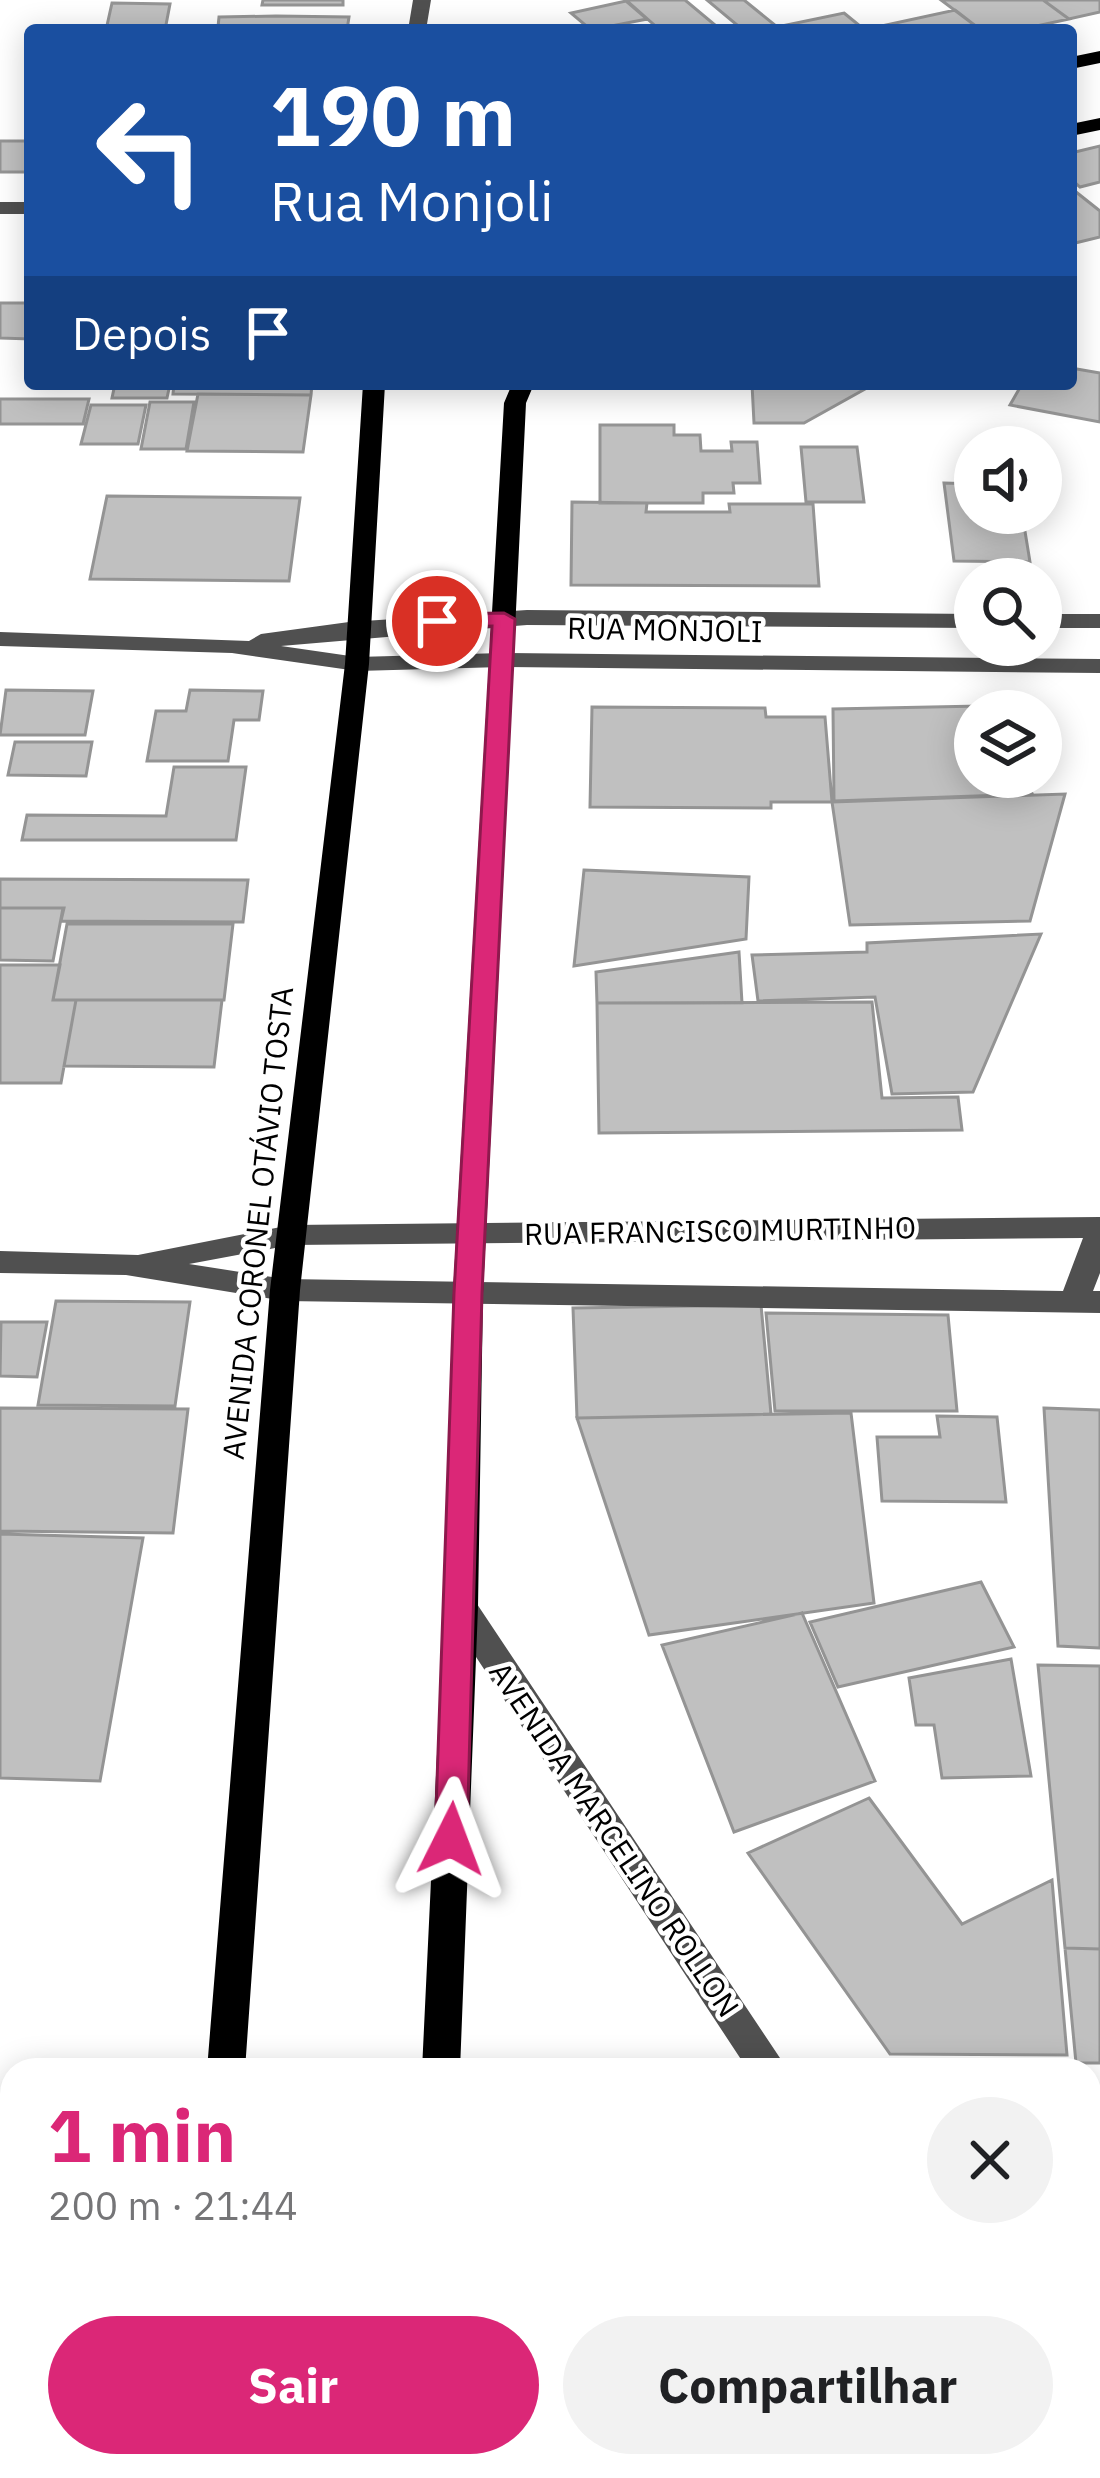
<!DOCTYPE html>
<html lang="pt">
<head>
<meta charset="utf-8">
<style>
	:root { --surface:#fff; --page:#f2f2f2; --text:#202124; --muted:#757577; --accent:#db2777 }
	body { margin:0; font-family:"IBM Plex Sans",sans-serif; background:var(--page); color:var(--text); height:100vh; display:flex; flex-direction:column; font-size:45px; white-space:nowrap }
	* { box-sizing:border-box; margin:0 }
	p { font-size:39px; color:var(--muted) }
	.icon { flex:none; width:66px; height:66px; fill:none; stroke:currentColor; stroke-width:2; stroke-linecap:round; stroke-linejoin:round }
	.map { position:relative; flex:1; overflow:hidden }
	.panel { position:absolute; left:0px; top:2058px; width:1101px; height:420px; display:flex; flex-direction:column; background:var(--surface); border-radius:36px 36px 0 0; box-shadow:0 6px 30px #0003 }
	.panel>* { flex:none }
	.guide { position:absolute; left:24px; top:24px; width:1053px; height:366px; border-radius:12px; box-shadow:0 6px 30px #0003; background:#1a4fa0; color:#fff; overflow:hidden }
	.buttons { position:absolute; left:954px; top:426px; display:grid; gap:24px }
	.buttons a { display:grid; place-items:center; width:108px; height:108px; border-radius:50%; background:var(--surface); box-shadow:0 6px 30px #0003; font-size:60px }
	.pin { position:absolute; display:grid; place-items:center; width:102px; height:102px; color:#fff; margin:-51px; border:6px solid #fff; border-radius:50%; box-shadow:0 3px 12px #0007 }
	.me { position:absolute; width:132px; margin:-66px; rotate:3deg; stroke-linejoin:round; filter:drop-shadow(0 0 9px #0008) }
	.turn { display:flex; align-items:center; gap:42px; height:252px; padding:0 48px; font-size:54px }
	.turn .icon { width:156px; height:156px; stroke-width:2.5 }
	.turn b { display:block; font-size:84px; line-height:102px }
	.then { display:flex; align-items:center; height:114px; padding:0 48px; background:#0003; gap:24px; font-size:45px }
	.round { display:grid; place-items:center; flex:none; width:126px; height:126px; border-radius:63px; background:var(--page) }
	.summary { display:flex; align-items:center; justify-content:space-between; height:204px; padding:0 48px }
	h1 { font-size:72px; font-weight:700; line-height:90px; color:var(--accent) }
	.cta { display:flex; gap:24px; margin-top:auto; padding:24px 48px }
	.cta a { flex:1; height:138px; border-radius:72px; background:var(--accent); color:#fff; font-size:48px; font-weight:700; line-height:138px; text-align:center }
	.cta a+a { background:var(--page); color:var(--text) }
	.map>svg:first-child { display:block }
	.building { fill:#c0c0c0; stroke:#949494; stroke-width:3 }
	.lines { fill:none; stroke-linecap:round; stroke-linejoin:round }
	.minor { fill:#505050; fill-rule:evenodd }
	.major { fill:#000; fill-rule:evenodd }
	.route { fill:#db2777; stroke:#8e194d; stroke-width:3 }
	.labels { text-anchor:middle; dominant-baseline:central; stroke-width:9; stroke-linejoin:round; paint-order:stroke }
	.street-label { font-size:30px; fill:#000; stroke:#fff }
</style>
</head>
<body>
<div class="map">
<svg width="1100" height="2478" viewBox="0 0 1100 2478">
	<rect width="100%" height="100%" fill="#fff"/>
	<path class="building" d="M263 0H343V5H262Z
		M626 0H685L721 30H660Z
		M707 0H744L781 30H743Z
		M941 0H1043L1069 19 1018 30H981Z
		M1043 0H1100V12L1069 19Z
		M626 1 647 19 591 30 571 13Z
		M112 3 170 4 165 30H106Z
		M955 10 981 30 877 27Z
		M844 13 865 30 777 27Z
		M219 17 276 16 349 17 347 30H247L218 27Z
		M0 141H30V172H0Z
		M1100 146V182L1080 187 1071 179V153Z
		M1071 188 1100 211V237L1071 244Z
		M0 303H30V339L0 338Z
		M1071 368 1100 373V422L1010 405 1022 384H1071Z
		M115 384H170L167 398H112Z
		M174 384H312L311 395 173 394Z
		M752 384H874L804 423H754Z
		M198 394 311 395 303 452 187 451Z
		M0 399H89L83 424H0Z
		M150 402H194L186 449H141Z
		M91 405H146L138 444H81Z
		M600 425H674V435H700L701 451H732L731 442H757L760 483H733L734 493H703V503H600Z
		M801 447H857L864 502H806Z
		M944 483 975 484V513H1022L1030 562 954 561Z
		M107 496 300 498 289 581 90 579Z
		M572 502 647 503 646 512H730L729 504H813L819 586 571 585Z
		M6 690 93 691 85 735H0Z
		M190 690 263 691 259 720H234L228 761H147L156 711H186Z
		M1034 705 1035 711H975V777H1029L1032 794 834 801 833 709Z
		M592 707 765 708 766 717H825L832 802H771V808L590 807Z
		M15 742H92L86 776 8 775Z
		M174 767H246L236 840H22L27 815 166 816Z
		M1065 794 1030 921 850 925 832 802Z
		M584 870 749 877 746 939 574 966Z
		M0 879 248 880 243 922 61 921 64 908H0Z
		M0 908H63L53 961 0 960Z
		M67 924H233L224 1000H53Z
		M1041 934 973 1092 892 1094 875 997 758 1001 752 955 867 952V943Z
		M739 952 742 1003H597L596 972Z
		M0 965H60L53 1000H76L61 1083H0Z
		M76 1000H222L214 1067 64 1066Z
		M872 1002 882 1098 958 1097 962 1130 599 1133 597 1003Z
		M56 1301 190 1302 175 1406 38 1405Z
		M761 1305 771 1414 577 1418 573 1308Z
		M766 1313 948 1315 957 1411H775Z
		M1 1322H47L37 1377 0 1376Z
		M0 1408 188 1409 173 1533 0 1531Z
		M1044 1408 1100 1410V1648L1058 1646Z
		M851 1413 874 1603 649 1635 577 1418Z
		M937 1416 997 1417 1006 1502 882 1501 877 1437H940Z
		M0 1534 143 1538 100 1781 0 1778Z
		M981 1582 1014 1647 838 1687 810 1622Z
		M802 1613 875 1781 734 1832 662 1645Z
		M1011 1659 1031 1776 942 1778 934 1725H916L909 1678Z
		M1038 1665 1100 1666V1949L1065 1948Z
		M869 1798 962 1924 1052 1880 1067 2055 890 2054 748 1853Z
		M1065 1948 1100 1949V2063H1076Z"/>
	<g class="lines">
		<path class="minor" d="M413 0H431L426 30H408Z
			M0 202H30V214H0Z
			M527 610 975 614V628L527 625 281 646 357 657 502 653 1100 659V673L502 667 357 671 232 653 0 646V632L249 641 261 634 349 622Z
			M1041 614H1100V628H1041Z
			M1100 1217V1273L1093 1291H1100V1313L285 1301 126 1275 0 1273V1251L138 1255 291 1225ZM1083 1238 1063 1291 285 1279 189 1264 291 1245Z
			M461 1594 473 1598 788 2070H748L449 1616 444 1607 449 1598Z
			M1089 2176H1100V2210H1089Z
			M0 2185H12V2221H0Z
			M1089 2299H1100V2337H1089Z
			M0 2306H12V2344H0Z
			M1011 2466H1056L1061 2478H1017Z"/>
		<path class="major" d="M1100 51V63L1071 69V57Z
			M1100 118V130L1071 136V124Z
			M363 384H385L369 664 300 1290 245 2070H207L270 1290 345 664Z
			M512 384H534L526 403 483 1293 478 1607 460 2070H422L444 1607 453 1293 504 403Z
			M172 2466H214L213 2478H171Z
			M406 2466H448L447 2478H405Z"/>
	</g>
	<path class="route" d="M504 613 515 619 482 1293 467 1839 463 1848 451 1852 440 1848 435 1839 454 1293 492 626 437 628 426 621 437 614Z"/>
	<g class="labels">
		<g class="street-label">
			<text transform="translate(665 629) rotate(1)">RUA MONJOLI</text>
			<text transform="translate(257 1223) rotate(-84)">AVENIDA CORONEL OTÁVIO TOSTA</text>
			<text transform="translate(720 1230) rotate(-1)">RUA FRANCISCO MURTINHO</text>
			<text transform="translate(615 1839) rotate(56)">AVENIDA MARCELINO ROLLON</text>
		</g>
	</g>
</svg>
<div class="buttons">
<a><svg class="icon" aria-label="sound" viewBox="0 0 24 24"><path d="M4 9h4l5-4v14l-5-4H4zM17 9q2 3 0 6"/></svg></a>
<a><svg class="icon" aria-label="search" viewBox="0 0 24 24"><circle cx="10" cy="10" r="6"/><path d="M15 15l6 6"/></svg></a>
<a><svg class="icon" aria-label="layers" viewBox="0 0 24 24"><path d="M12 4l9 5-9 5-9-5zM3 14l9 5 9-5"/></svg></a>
</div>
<div class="pin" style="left:437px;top:621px;background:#d93025"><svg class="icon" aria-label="arrive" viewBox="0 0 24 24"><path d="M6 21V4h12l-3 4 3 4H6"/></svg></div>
<svg class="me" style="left:451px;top:1839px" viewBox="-20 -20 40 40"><path d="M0-17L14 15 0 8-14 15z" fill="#db2777" stroke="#fff" stroke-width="4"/></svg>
<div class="guide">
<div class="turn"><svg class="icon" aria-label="left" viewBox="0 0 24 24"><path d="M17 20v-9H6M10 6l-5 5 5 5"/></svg><div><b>190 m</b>Rua Monjoli</div></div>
<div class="then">Depois<svg class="icon" aria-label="arrive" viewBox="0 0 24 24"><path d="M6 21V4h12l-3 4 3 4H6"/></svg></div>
</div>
<section class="panel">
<div class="summary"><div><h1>1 min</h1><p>200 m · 21:44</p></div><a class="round"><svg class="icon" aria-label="close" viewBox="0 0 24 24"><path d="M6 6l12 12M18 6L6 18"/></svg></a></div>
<div class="cta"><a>Sair</a><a>Compartilhar</a></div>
</section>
</div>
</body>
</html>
